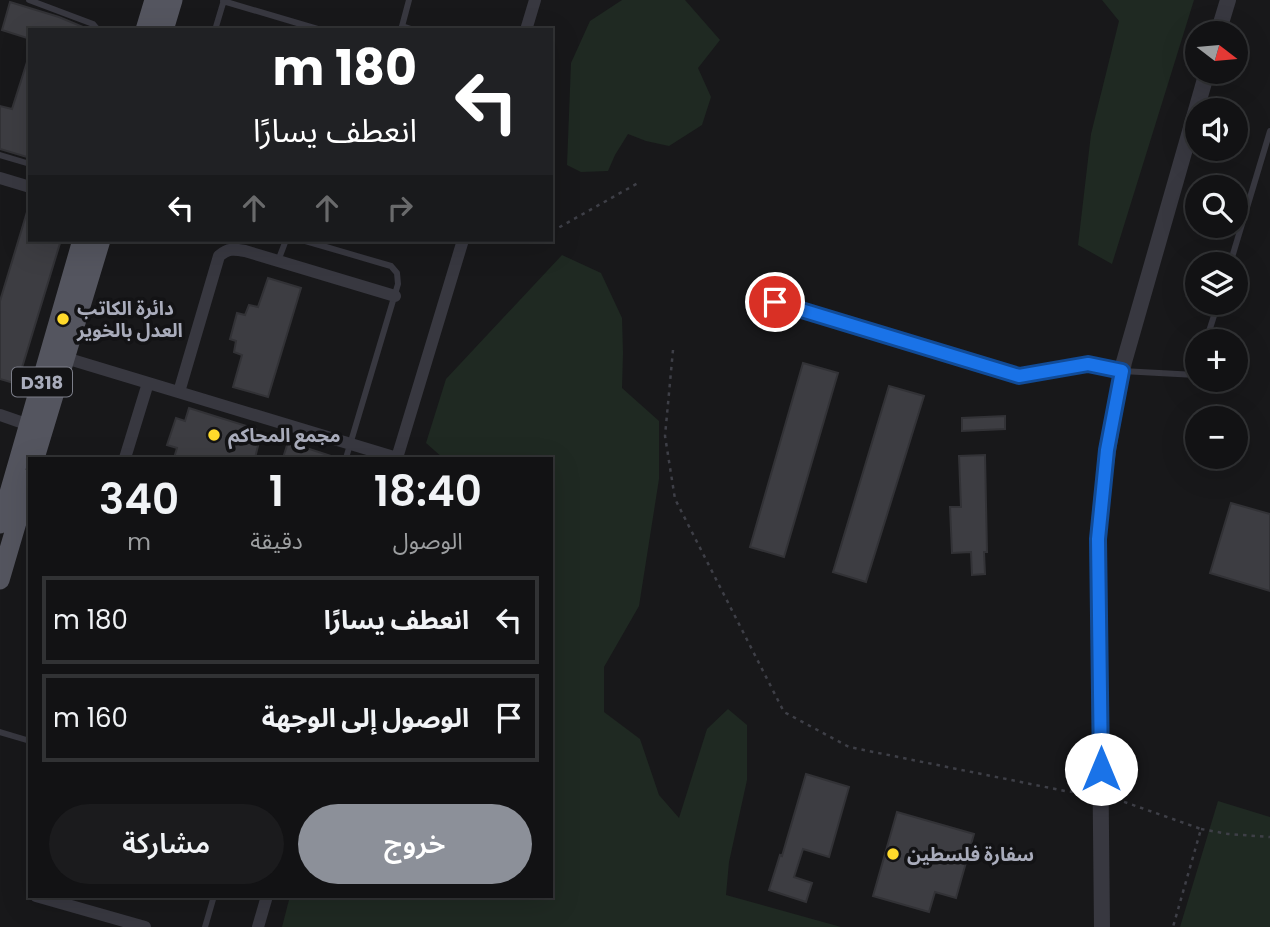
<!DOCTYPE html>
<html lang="ar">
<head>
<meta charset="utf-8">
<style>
	:root { --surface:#121214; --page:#1b1b1d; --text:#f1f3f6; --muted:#9c9ea0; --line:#313234; --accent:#8c9099 }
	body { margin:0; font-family:Poppins,"Noto Sans Arabic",sans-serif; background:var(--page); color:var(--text); direction:rtl; height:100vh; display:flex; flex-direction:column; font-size:26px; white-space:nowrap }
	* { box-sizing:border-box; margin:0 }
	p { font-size:23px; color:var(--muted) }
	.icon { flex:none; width:38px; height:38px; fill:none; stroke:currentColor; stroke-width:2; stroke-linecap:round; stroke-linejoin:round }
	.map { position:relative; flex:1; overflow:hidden; direction:ltr }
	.drawer { position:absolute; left:28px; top:457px; width:525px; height:441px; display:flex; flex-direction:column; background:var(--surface); border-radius:0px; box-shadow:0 7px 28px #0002,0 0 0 2px var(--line); direction:rtl }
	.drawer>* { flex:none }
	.banner { position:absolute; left:28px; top:28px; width:525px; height:214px; border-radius:0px; box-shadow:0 7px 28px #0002,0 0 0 2px var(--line); direction:rtl; background:#202124; color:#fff; overflow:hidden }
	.needle { width:46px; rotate:106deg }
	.fabs { position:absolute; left:1185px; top:21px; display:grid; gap:14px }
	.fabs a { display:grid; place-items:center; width:63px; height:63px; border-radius:50%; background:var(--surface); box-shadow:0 7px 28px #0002,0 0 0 2px var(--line); font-size:35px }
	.pin { position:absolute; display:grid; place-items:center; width:60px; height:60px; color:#fff; margin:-30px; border:4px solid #fff; border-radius:50%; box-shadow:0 2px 7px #0007 }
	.me { position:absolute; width:77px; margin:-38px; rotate:0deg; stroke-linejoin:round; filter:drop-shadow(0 0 5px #0008) }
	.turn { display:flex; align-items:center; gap:24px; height:147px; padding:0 21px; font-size:32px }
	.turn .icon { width:91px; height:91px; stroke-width:2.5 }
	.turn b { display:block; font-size:49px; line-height:60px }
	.lanes { display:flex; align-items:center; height:66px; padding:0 21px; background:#0003; justify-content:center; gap:35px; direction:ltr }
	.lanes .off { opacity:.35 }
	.eta { display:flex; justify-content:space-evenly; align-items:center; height:119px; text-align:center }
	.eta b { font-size:42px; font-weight:600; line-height:49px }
	.action { display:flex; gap:14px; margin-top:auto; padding:14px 21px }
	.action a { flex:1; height:80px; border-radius:42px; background:var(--accent); color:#fff; font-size:28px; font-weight:600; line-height:80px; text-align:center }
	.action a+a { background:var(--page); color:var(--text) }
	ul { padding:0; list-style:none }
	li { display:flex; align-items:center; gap:21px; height:88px; margin:0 14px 10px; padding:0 7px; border:4px solid var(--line); border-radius:0px }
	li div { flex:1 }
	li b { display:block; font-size:26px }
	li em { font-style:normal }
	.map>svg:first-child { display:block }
	.green { fill:#1f2922 }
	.building { fill:#3d3d42; stroke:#323236; stroke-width:2 }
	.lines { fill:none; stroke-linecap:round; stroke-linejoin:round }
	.path { stroke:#3e3f47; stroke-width:2.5; stroke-dasharray:3.5 5; stroke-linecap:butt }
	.service { stroke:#383840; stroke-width:6 }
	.minor { stroke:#383840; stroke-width:12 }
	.tertiary { stroke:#383840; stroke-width:16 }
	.primary { stroke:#54555f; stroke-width:19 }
	.route-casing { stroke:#114b97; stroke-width:18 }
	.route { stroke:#1a73e8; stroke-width:12 }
	.poi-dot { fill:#ffda2b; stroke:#131315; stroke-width:2.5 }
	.labels { text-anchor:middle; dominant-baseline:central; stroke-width:7; stroke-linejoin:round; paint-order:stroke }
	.shield { fill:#131315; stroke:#7c7e89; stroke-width:2 }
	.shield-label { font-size:18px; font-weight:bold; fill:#a9acbb }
	.poi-label { font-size:19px; font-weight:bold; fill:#a9acbb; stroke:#131315; text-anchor:start }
</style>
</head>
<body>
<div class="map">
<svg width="1270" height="927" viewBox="0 0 1270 927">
	<rect width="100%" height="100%" fill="#18181a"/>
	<path class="green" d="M622 0H685L720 40 698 68 711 97 702 125 669 146 646 141 628 134 615 155 608 171 581 172 567 165 571 63 590 21Z
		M1102 0H1194L1112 264 1078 245 1091 134 1119 21Z
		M562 255 601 273 622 318 623 353 622 388 659 421V479L639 606 604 667V712L640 739 659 795 679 818 707 729 728 709 747 725V780L729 862 726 895 841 927H282L290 896H551V458H443L426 443 446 379Z
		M1218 801 1270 817V927H1180Z"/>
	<path class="building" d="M10 2 59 17 90 30H30V39L2 30Z
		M27 62H30V158L0 149V106L12 109Z
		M27 212H30V240H61L17 384 0 379V301Z
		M268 278 301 288 268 397 233 387 242 355 234 352 236 341 230 339 237 313 245 315 249 305 258 307Z
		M803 363 838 373 784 557 750 547Z
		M889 386 924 396 866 582 833 572Z
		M189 408 256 429 259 442 255 458H174L177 448 167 445 176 418 185 421Z
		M1005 416V429L962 431V418Z
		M288 442 331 456V458H283Z
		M985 455 987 552H984L985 574 972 575 971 552 952 553 950 507H961L959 456Z
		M1231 503 1270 514V591L1210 573Z
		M806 774 849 787 829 857 803 849 794 877 812 883 806 902 769 890 780 855 782 856Z
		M897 812 974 834 956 898 935 892 929 912 873 896Z"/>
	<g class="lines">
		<path class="path" d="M551 228H558L638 183
			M673 350 665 436 675 499 784 712 849 747 1065 791 1085 793
			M1116 799 1201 829 1173 927
			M1201 829 1228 834 1270 837"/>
		<path class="service" d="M29 0 93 24 98 30
			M223 1 321 30
			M402 26 414 30
			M215 30 224 0
			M401 30 409 0
			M0 155 30 164
			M302 240 391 266 397 273 398 284 346 458
			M278 261 286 240
			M1230 264 1270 131
			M775 302 1019 376 1088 364 1122 371 1196 375 1197 372
			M1206 341 1218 303
			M0 732 30 741
			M205 927 214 896"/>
		<path class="minor" d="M526 30 535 0
			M0 178 30 187
			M59 356 397 458
			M179 392 219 256C228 248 234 249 245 251L395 296
			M0 415 29 425
			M125 458 148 383
			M397 458 463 240
			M36 896 145 927
			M258 927 267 896"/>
		<path class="tertiary" d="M1218 33 1228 0
			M1102 927 1098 539C1102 479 1112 421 1124 362L1207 72"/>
		<path class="primary" d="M145 30 154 0
			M164 30 173 0
			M35 458 101 240
			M0 524 82 240
			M0 580 30 478"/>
	</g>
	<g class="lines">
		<defs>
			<path id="route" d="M775 302 1019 376 1088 364 1122 371 1107 450 1098 539 1101 769"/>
		</defs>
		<use href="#route" class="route-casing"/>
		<use href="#route" class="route"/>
	</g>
	<g class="poi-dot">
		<circle cx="63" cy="319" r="7"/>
		<circle cx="214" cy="435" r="7"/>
		<circle cx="893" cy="854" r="7"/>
	</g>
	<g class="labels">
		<rect class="shield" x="12" y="367.5" width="60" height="29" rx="5"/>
		<g class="shield-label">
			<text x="42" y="382">D318</text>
		</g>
		<g class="poi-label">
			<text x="77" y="308">دائرة الكاتب<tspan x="77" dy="22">العدل بالخوير</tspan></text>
			<text x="228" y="435">مجمع المحاكم</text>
			<text x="907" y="854">سفارة فلسطين</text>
		</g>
	</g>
</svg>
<div class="fabs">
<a><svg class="needle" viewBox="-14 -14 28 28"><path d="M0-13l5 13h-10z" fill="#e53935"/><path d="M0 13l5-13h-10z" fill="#9c9ea0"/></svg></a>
<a><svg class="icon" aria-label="sound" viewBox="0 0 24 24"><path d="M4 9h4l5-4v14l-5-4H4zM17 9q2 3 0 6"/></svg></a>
<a><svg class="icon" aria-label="search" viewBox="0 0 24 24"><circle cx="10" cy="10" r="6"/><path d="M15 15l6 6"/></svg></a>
<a><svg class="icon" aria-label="layers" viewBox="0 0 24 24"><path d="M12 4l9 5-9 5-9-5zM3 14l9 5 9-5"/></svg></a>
<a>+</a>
<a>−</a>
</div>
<div class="pin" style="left:775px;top:302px;background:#d93025"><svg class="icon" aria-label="arrive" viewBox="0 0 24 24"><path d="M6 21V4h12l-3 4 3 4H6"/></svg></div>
<svg class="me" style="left:1101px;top:769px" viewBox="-20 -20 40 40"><circle r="19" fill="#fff"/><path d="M0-13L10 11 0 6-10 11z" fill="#1a73e8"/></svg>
<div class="banner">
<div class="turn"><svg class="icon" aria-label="left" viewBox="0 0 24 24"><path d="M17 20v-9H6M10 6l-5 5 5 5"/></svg><div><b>180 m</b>انعطف يسارًا</div></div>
<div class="lanes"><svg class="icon" aria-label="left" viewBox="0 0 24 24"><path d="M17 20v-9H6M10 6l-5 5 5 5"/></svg><svg class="icon off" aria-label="ahead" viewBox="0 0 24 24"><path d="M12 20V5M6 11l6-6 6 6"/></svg><svg class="icon off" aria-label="ahead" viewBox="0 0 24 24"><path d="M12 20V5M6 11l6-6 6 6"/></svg><svg class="icon off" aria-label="right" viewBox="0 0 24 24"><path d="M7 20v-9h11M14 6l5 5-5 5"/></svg></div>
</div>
<section class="drawer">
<div class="eta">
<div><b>18:40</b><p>الوصول</p></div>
<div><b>1</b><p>دقيقة</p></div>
<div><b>340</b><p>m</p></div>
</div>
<ul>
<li><svg class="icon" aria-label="left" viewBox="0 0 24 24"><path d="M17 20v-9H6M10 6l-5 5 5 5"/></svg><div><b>انعطف يسارًا</b></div><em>180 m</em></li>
<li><svg class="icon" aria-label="arrive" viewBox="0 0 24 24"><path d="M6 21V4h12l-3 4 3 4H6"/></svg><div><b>الوصول إلى الوجهة</b></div><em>160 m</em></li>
</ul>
<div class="action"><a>خروج</a><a>مشاركة</a></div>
</section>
</div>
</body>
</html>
